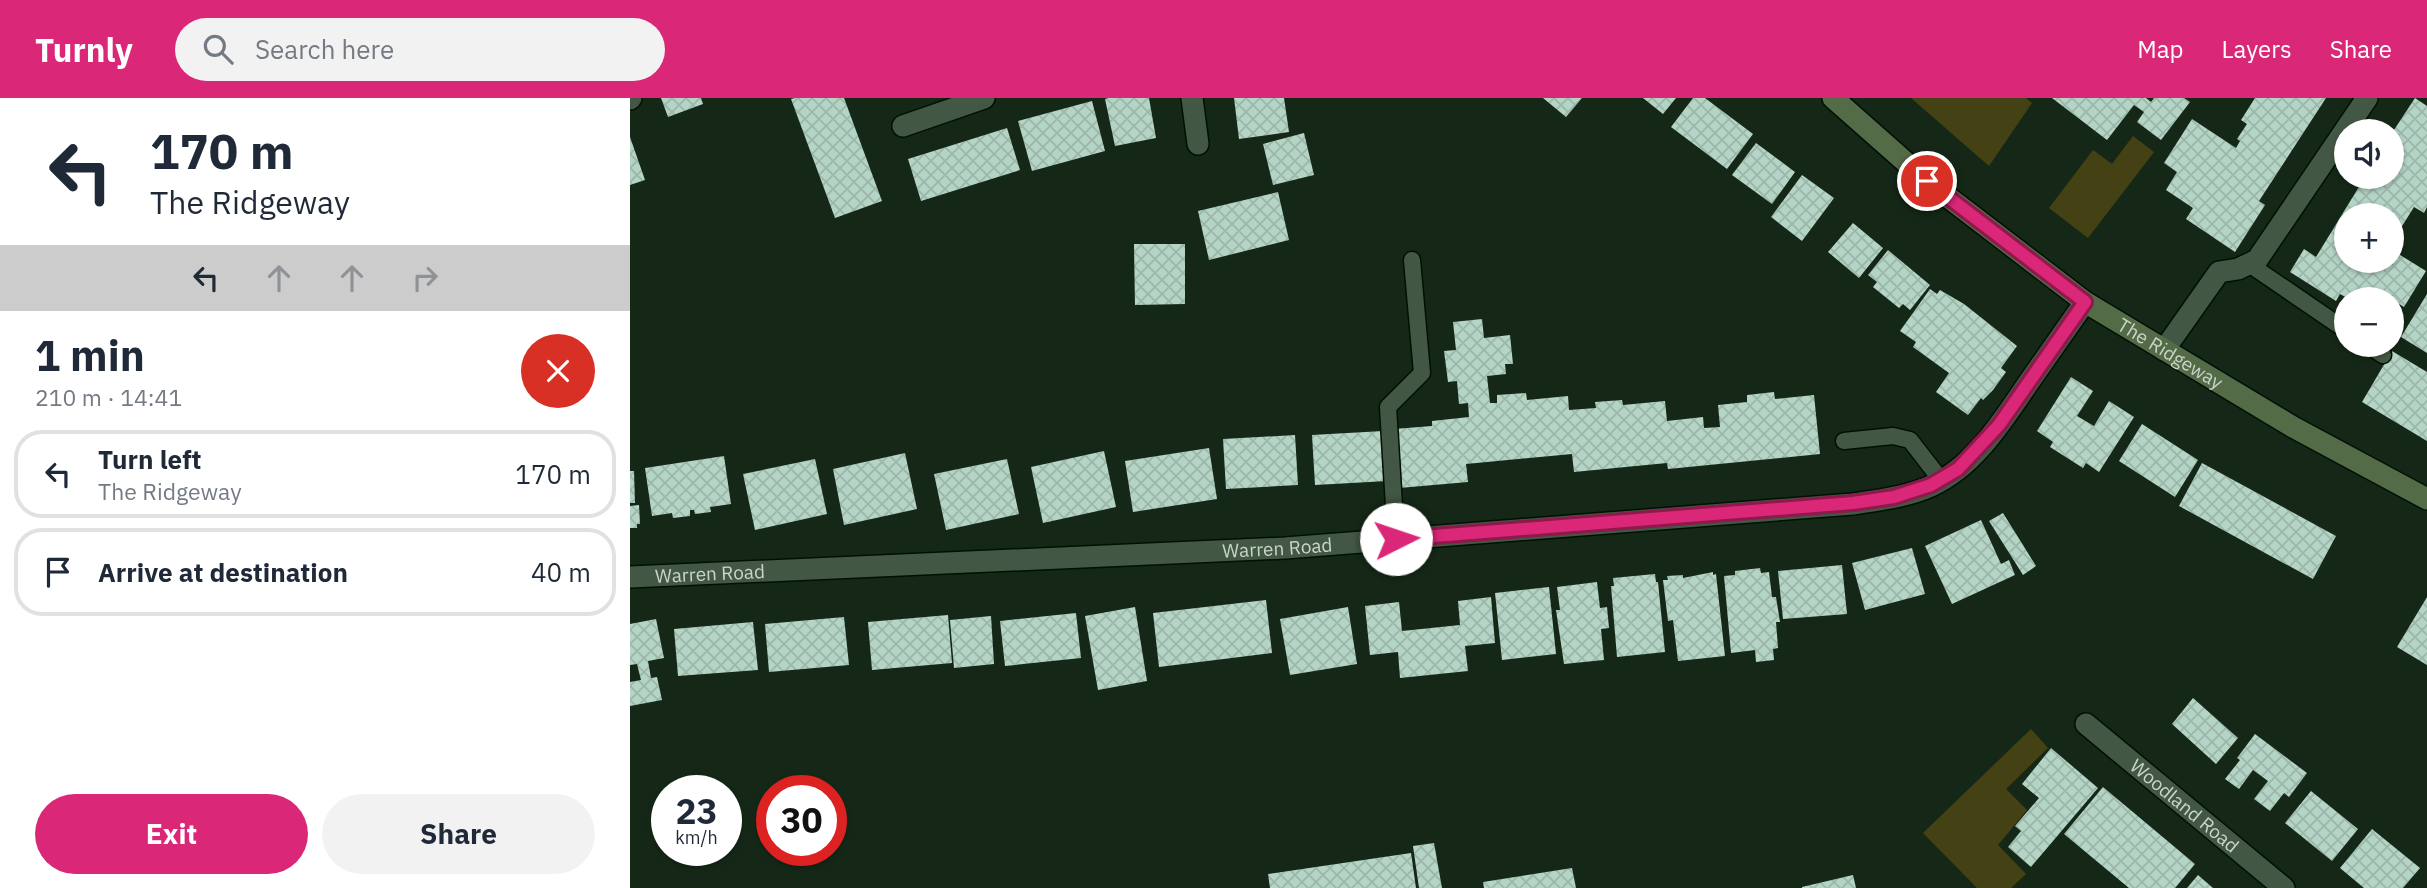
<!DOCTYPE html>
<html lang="en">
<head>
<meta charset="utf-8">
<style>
	:root { --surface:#fff; --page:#f2f2f3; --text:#1f2937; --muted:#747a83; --line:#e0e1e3; --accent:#db2777 }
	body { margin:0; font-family:"IBM Plex Sans",sans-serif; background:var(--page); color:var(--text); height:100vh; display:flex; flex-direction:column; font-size:26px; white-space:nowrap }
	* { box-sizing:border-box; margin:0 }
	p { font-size:23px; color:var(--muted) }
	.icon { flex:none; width:38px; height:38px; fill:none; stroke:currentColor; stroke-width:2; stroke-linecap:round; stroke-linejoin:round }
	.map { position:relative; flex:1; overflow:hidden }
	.sheet { display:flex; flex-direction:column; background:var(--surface); width:630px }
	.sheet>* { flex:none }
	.guide { background:#fff; color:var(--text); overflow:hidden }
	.fabs { position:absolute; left:1704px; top:21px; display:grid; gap:14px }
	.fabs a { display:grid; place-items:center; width:70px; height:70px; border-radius:50%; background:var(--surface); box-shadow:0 2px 5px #0004; font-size:35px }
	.speed { position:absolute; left:21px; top:677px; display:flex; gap:14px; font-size:35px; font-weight:700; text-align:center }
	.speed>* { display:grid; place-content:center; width:91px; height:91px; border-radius:50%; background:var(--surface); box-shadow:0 2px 5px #0004; line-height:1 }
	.speed small { font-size:18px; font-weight:400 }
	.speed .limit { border:10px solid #d22; background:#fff; color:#111 }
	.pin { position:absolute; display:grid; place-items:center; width:60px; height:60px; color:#fff; margin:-30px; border:4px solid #fff; border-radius:50%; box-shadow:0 2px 7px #0007 }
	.me { position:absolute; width:77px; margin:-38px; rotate:86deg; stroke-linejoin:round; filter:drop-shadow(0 0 5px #0008) }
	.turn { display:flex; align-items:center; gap:24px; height:147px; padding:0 35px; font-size:32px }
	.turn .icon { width:91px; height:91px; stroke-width:2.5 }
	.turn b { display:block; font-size:49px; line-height:60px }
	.lanes { display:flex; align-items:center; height:66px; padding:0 35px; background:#0003; justify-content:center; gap:35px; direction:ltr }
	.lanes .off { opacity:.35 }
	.round { display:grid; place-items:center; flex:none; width:74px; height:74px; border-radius:37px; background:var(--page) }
	.head { display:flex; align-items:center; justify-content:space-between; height:119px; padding:0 35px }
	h1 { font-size:42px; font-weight:700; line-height:52px }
	.action { display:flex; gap:14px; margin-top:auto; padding:14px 35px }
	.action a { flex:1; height:80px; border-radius:42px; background:var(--accent); color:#fff; font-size:28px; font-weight:700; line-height:80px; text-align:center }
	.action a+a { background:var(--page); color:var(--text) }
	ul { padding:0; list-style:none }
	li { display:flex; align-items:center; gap:21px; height:88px; margin:0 14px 10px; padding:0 21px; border:4px solid var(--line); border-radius:28px }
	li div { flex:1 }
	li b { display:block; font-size:26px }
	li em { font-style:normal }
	header { display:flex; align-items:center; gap:42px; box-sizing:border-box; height:98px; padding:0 35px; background:var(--accent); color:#fff }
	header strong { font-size:33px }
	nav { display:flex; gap:38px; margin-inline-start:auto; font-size:24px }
	.search { width:490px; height:63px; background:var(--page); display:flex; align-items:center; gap:18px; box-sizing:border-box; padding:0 24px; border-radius:38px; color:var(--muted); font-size:26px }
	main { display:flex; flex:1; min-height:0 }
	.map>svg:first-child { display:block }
	.grass { fill:#444214 }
	.building { fill:url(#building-cross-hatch) }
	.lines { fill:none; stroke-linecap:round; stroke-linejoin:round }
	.service-casing { stroke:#021003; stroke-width:19 }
	.minor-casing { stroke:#021003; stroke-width:24 }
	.secondary-casing { stroke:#021003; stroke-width:24 }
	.service { stroke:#435844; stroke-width:16 }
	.minor { stroke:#435844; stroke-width:21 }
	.secondary { stroke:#546b48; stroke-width:21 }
	.route-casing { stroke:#8e194d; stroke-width:18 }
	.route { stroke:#db2777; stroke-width:12 }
	.labels { text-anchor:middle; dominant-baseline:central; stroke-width:7; stroke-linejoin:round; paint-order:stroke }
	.street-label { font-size:19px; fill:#cad5ca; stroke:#152817 }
</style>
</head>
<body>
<header>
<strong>Turnly</strong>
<div class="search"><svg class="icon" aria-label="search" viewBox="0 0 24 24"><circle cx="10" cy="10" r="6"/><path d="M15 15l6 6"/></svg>Search here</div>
<nav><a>Map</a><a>Layers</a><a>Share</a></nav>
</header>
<main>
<section class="sheet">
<div class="guide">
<div class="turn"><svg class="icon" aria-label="left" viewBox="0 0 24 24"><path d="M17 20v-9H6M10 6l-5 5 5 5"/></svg><div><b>170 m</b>The Ridgeway</div></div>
<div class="lanes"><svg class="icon" aria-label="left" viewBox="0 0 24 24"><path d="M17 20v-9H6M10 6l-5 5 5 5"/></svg><svg class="icon off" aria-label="ahead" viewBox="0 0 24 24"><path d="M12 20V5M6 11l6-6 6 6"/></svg><svg class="icon off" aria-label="ahead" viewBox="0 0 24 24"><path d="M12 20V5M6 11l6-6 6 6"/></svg><svg class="icon off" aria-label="right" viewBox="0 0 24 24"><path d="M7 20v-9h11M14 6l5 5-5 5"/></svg></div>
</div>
<div class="head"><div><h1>1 min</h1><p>210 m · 14:41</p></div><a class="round" style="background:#d93025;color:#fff"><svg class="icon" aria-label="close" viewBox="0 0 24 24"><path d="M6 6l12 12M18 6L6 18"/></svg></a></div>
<ul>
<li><svg class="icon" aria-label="left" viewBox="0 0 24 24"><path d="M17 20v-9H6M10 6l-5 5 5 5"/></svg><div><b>Turn left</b><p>The Ridgeway</p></div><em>170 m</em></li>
<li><svg class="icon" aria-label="arrive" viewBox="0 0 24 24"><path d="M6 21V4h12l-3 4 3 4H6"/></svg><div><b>Arrive at destination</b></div><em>40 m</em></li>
</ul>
<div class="action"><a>Exit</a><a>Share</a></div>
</section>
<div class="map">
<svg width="1797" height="790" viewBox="0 0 1797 790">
	<defs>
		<pattern id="building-cross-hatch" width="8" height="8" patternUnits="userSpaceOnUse" patternTransform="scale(1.75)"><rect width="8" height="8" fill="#b4d4c5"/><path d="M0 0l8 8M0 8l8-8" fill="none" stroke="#9cb6aa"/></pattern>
	</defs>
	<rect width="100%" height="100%" fill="#152817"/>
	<path class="grass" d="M1281 0H1396L1402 5 1359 68Z
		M1503 38 1524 54 1458 140 1419 110 1463 52 1482 66Z
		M1401 631 1418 650 1376 691 1397 712 1368 747 1396 776 1381 790H1347L1293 735Z"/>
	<path class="building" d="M31 0H71L73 6 38 19Z
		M165 0H214L252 103 205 120 161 1Z
		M478 0H519L526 40 485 48 475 1Z
		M604 0H654L659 34 609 41Z
		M913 0H952L936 19Z
		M1013 0H1046L1033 16Z
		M1063 0H1075L1123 36 1097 71 1041 29Z
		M1422 0H1516L1521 4 1524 0H1554L1560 4 1531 42 1507 24 1514 14 1504 7 1477 42Z
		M1625 0H1696L1629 103 1635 107 1605 154 1556 121 1563 110 1536 92 1547 74 1534 65 1562 21 1606 50 1610 43 1607 41 1617 26 1611 22Z
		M1785 0 1797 8V109L1794 115 1784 109 1764 141 1762 140V117H1717V163H1762V152L1796 173 1774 209 1743 190 1736 201H1719L1710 196 1706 203 1660 174 1674 151 1686 159 1735 79H1762V35Z
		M462 3 475 53 402 73 388 23Z
		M377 30 390 72 291 103 278 61Z
		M674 35 684 77 643 87 633 46Z
		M0 39 15 82 0 87Z
		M1126 45 1165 74 1142 106 1102 77Z
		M1172 77 1204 100 1172 143 1141 119Z
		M648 94 659 142 579 162 568 113Z
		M1223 125 1253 150 1229 180 1198 154Z
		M504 146H555V206L505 207Z
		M1258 152 1300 187 1280 212 1273 206 1269 210 1243 189 1247 184 1238 177Z
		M1300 191 1307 196 1310 192 1334 206 1387 248 1371 270 1376 274 1363 292 1353 302 1351 300 1338 317 1306 294 1319 275 1283 249 1286 244 1270 233Z
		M1797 196V255L1771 239Z
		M852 221 854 240 880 237 883 266H875L876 276 857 278 860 305H867V297L896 295 897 302 938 298 939 312 966 310 965 304 992 302 993 307 1035 303 1037 323 1073 319 1074 330 1090 329 1088 307 1117 304V297L1144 294 1145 301 1184 297 1190 356 1038 371 1037 365 944 374 942 356 836 366 838 384 769 390 764 331 802 328V323L839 319 838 305 829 306 827 283 818 284 814 253 826 252 823 224Z
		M1762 253 1797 274V343L1732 304Z
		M1441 279 1463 293 1447 318 1464 328 1479 303 1504 319 1469 374 1456 365 1453 370 1420 349 1423 344 1407 333Z
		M1512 326 1568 362 1545 399 1489 363Z
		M753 333 757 383 685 387 682 337Z
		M665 337 668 387 596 391 593 341Z
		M579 350 587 401 503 414 495 363Z
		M474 353 486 409 413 425 401 369Z
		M275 355 287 411 214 427 203 371Z
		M94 358 101 406 80 409 81 414 65 416 64 412H60V418L43 420 42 415 22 418 15 370Z
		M185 361 197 416 125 432 113 376Z
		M377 361 389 416 316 432 304 376Z
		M1572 365 1706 438 1683 481 1549 408Z
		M0 373H4L5 405H0Z
		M9 407 10 426H7V430H0V408Z
		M1373 415 1406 468 1393 477 1359 423Z
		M1351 422 1371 466 1379 462 1385 477 1322 506 1295 448Z
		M1282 450 1295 496 1235 512 1222 465Z
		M1212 467 1217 516 1153 521 1148 473Z
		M1130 470 1131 475 1139 474 1142 499H1146L1150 524H1146L1148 550 1143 551 1144 562 1126 564 1125 552 1101 555 1094 478 1105 477V473Z
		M1083 474V477L1086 476 1095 558 1048 563 1043 522 1038 523 1033 482H1038L1037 478 1053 477V480Z
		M1025 476 1026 484H1028L1035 554 987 559 981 488H984L983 480Z
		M967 484 970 510 977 509 979 530 971 531 974 562 934 566 926 512H930L927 489Z
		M919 489 926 556 872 562 865 495Z
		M861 499 865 545 835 548 838 573 770 580 768 554 740 557 735 508 769 504 772 533 830 527 828 503Z
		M1797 499V567L1767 549Z
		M636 502 642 555 529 569 523 515Z
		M505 509 517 583 468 592 455 518Z
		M718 509 727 566 660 577 650 521Z
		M446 515 451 560 375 568 370 523Z
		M318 517 322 565 242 572 238 524Z
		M361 518 364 566 324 570 320 522Z
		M214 519 219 567 139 574 135 526Z
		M26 521 34 560 18 563 21 580 27 579 32 602 0 608V584L11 582 7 566 0 567V526Z
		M123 524 128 572 48 578 44 531Z
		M1563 600 1608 640 1586 666 1542 626Z
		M1625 636 1677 675 1659 699 1654 695 1640 713 1624 701 1638 683 1623 672 1609 691 1595 681 1610 662 1607 660Z
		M1421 650 1468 690 1401 769 1378 749 1391 733 1385 728 1409 700 1392 686Z
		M1473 689 1565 766 1545 790H1499L1434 736Z
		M1681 693 1728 731 1702 763 1655 725Z
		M1742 731 1790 770 1773 790H1734L1710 770Z
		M804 745 812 790H789L783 748Z
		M781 755 786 790H640L638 776Z
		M942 770 946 790H854L853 784Z
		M1223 777 1226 790H1172V789Z
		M1568 777 1583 790H1557Z"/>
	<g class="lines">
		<defs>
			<path id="service" d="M1619 166 1717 233
				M1738 247 1753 257
				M1214 343 1263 338 1280 342 1311 382
				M766 441 758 309 792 275 782 162"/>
			<g id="minor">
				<path d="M562 0 568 46"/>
				<path d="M0 1 1 0"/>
				<path d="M273 28 354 0"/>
				<path d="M1534 252 1589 174 1608 171 1627 162 1737 0"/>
				<path id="s1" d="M0 479 655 450 1223 406C1249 402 1277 399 1301 388 1345 368 1373 322 1399 284 1418 257 1436 231 1455 204"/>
				<path id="s2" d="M1456 626 1654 790"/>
			</g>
			<g id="secondary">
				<path id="s3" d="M1203 0 1297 83 1455 204 1663 329 1797 401"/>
			</g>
		</defs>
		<use href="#service" class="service-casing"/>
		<use href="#minor" class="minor-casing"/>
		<use href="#secondary" class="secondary-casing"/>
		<use href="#service" class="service"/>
		<use href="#minor" class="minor"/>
		<use href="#secondary" class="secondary"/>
	</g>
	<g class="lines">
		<defs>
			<path id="route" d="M766 441 1223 405 1264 399 1301 387 1328 371 1369 327 1455 204 1297 83"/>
		</defs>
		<use href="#route" class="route-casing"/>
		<use href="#route" class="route"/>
	</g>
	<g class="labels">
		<g class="street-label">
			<text stroke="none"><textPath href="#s3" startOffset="424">The Ridgeway</textPath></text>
			<text stroke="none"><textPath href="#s1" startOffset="648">Warren Road</textPath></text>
			<text stroke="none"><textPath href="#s1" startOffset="80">Warren Road</textPath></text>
			<text stroke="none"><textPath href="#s2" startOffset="128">Woodland Road</textPath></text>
		</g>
	</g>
</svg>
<div class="fabs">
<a><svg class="icon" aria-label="sound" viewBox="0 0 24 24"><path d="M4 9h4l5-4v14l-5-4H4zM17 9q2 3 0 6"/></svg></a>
<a>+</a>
<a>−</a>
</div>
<div class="speed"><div>23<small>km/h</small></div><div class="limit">30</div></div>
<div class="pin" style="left:1297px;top:83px;background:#d93025"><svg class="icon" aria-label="arrive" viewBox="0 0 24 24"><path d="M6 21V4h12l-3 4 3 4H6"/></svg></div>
<svg class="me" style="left:766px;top:441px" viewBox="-20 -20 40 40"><circle r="19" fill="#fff"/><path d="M0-13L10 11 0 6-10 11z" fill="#db2777"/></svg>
</div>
</main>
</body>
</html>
